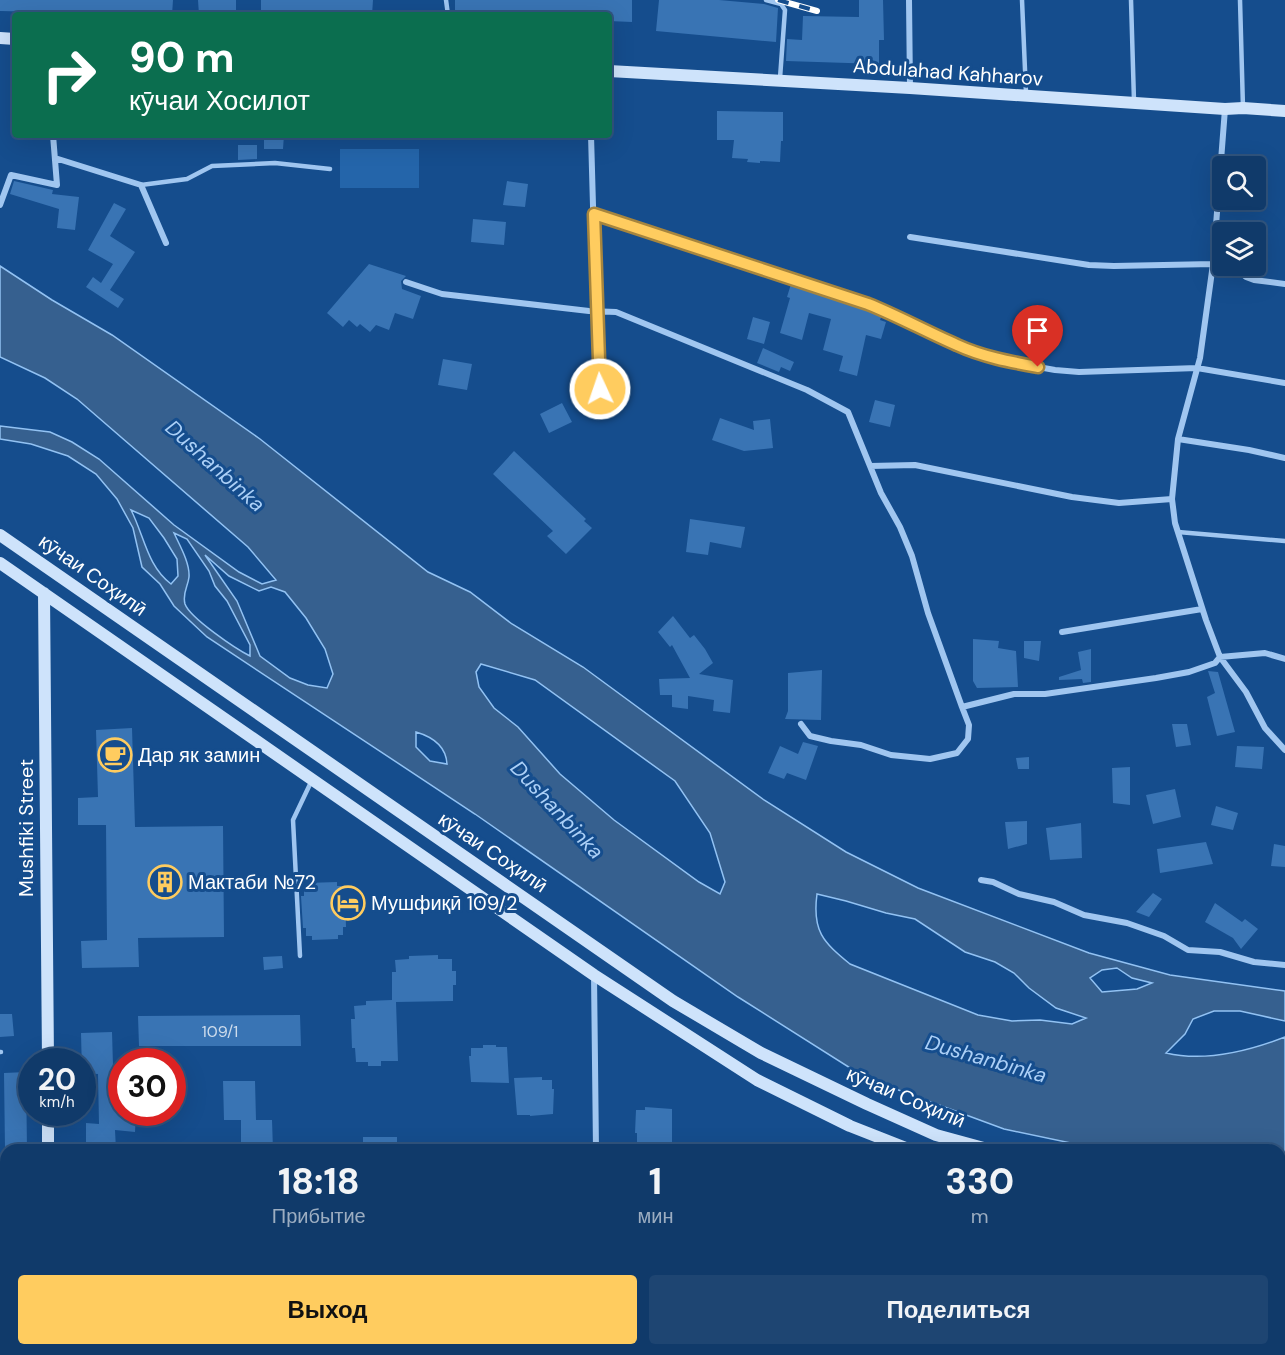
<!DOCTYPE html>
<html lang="ru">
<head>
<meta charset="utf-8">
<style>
	:root { --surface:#103a6a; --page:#1e4572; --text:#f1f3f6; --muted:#9cadc1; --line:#30547e; --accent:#ffcc5f }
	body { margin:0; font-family:"DM Sans",sans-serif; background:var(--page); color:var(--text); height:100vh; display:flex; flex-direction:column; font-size:22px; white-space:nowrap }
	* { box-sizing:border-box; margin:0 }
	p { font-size:20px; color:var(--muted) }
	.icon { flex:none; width:33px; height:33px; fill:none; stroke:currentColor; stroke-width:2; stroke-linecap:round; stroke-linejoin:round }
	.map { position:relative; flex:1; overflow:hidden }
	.drawer { position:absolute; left:0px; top:1144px; width:1286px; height:212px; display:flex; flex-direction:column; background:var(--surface); border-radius:18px 18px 0 0; box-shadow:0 6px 24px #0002,0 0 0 2px var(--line) }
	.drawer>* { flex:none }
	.banner { position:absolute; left:12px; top:12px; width:600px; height:126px; border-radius:6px; box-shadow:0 6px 24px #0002,0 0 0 2px var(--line); background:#0b6e4f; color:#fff; overflow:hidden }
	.tools { position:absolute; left:1212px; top:156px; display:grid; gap:12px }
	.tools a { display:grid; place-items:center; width:54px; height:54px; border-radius:6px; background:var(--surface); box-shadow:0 6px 24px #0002,0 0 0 2px var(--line); font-size:30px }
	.speed { position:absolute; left:18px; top:1048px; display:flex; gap:12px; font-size:30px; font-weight:700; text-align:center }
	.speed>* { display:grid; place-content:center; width:78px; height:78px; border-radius:50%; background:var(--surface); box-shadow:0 6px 24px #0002,0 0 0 2px var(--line); line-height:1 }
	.speed small { font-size:15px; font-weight:400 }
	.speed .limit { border:9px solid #d22; background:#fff; color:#111 }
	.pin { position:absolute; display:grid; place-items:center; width:51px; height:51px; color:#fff; margin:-62px -26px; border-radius:50% 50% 50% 0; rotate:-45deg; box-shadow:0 0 6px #0007 }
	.pin .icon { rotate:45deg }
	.me { position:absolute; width:66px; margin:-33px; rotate:357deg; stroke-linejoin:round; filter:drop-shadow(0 0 4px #0008) }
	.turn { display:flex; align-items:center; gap:21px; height:126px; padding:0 18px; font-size:27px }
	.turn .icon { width:78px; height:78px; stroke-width:2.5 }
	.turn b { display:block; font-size:42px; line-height:51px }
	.eta { display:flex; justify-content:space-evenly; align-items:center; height:102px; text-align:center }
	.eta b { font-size:36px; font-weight:800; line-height:42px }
	.primary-button { display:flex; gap:12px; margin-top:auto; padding:12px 18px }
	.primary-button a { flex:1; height:69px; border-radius:6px; background:var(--accent); color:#111; font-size:24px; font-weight:800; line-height:69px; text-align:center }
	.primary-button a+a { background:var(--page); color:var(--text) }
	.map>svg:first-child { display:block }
	.green { fill:#2465aa }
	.water { fill:#36608f; stroke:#92c2f3; stroke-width:1.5; fill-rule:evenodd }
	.building { fill:#3974b4 }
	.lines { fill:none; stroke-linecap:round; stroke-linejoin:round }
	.lane { stroke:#a0c6f0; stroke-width:4.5 }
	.street { stroke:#a0c6f0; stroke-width:6 }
	.secondary { stroke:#cee3fb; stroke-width:12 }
	.rail-casing { stroke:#fff; stroke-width:6 }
	.rail { stroke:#154d8d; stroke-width:4; stroke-dasharray:11; stroke-linecap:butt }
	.route-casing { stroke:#a6853e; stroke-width:15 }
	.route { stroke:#ffcc5f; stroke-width:10 }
	.labels { text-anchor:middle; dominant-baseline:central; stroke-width:6; stroke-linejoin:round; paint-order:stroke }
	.number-label { font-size:16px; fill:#cedcec }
	.street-label { font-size:20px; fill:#fff; stroke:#154d8d }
	.poi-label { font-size:20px; fill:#fff; stroke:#154d8d; text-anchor:start }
	.water-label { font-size:21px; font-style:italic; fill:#acd0f7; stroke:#154d8d }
</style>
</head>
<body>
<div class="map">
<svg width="1285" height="1355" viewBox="0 0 1285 1355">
	<rect width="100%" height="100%" fill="#154d8d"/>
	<path class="green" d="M340 149H419V188H340Z"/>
	<path class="water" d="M0 266 52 300 112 335 260 439 428 572 470 592 512 624 583 667 764 800 846 852 918 888 1089 953 1170 975 1285 991V1021L1240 1011H1214L1193 1019 1185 1034 1166 1053C1204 1062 1249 1051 1285 1037V1178H1280V1150H1104L1004 1129 866 1078 738 997 475 814 207 637 174 606 160 584 142 567 133 528 117 499 96 474 68 456 31 444 0 439V426L50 432 72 442 99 459 174 525 239 572 262 584 276 580 248 547 77 399 45 378 0 357ZM131 510 149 518 164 538 177 559 178 576 171 584C147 566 144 535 131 510ZM174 533 187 539 209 571 215 586 227 601 250 645V656C236 649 190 618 185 604 182 593 188 587 189 577 190 563 180 546 174 533ZM205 555 229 576 259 591 271 587 285 592 306 618 325 649 333 674 327 688 308 685 290 678 260 656 237 601ZM481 664 535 680 675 781 710 833 725 882 720 894 699 882 614 820 560 774 518 727 494 708 479 687 476 672ZM416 732C433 737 446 746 447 764L430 761 416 747ZM817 894 846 901 886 913 915 919 965 952 995 962 1014 973 1029 988 1056 1008 1086 1018 1072 1024 1040 1020 1012 1021 978 1015 850 964C823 942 812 931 817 894ZM1117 968 1132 978 1152 983 1137 989 1102 992 1090 978 1102 970Z"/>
	<path class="building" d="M0 0H173L172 15 0 11Z
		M198 0H236V15H199Z
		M261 0H373L372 15 261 10Z
		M455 0H632V22L609 21V15H455Z
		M659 0H719L764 4 778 8 776 42 656 31Z
		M859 0H883L884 40H879V64L786 61 787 39 802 40 803 16 859 17Z
		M717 111 783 112V141H781L780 162 760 161V163L747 162 748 159 732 158 734 140H717Z
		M264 135H284L283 149H264Z
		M238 145H257V159L238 160Z
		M14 181 53 190 52 194 79 197 75 230 57 228 59 209 10 194Z
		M507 181 528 184 525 207 503 205Z
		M114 203 126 209 110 236 135 252 110 290 124 299 118 308 86 287 93 277 101 283 113 264 88 250Z
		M473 219 506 222 504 245 471 242Z
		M369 264 406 276 401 281 402 289 421 296 413 319 395 313 389 330 376 325 370 332 360 324 357 327 349 320 343 327 327 313Z
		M791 284 882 315 880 320 886 322 881 339 866 335 857 376 839 371 843 356 823 350 831 319 809 313 802 340 780 333 790 298 787 297Z
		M753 317 770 322 764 344 747 339Z
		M763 348 794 362 790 371 781 367 779 372 757 363Z
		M443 359 472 364 467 390 438 385Z
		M875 400 895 405 890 427 869 422Z
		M562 403 572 422 549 433 540 414Z
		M720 418 754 430 753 421 770 419 773 448 744 451 712 440Z
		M514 451 586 519 584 521 592 528 566 554 547 536 553 531 493 474Z
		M690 519 745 527 741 548 710 542 708 555 686 552Z
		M673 616 690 638 694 635 705 649 713 663 699 674 733 680 730 713 713 711 714 700 688 696V709L672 707V695H660L659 679 690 678 672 645 670 647 658 632Z
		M973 639 999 641 998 648 1016 651 1018 687 977 688 973 681Z
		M1024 641H1041L1039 661 1024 658Z
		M1091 649V682L1083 683 1082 679 1059 680V677L1081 670 1078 652Z
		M822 670 821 720 785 719 788 711V673Z
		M1208 671 1218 672 1235 732 1217 736 1207 697 1215 693Z
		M1172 724H1187L1191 745 1176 747Z
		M132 728 135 827 223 826 224 937 138 938 139 967 82 968 81 941 107 940 106 825H78V798L98 797 96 730Z
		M803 742 818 746 806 780 787 773 784 779 768 773 780 746 798 754Z
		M1237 746 1264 747 1262 769 1235 767Z
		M1029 757V769H1018L1016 758Z
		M1130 767V805L1113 803 1112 768Z
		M1175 789 1181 817 1153 824 1146 795Z
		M1216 806 1238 813 1233 830 1211 825Z
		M1027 821V844L1008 849 1005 822Z
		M1081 823 1082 858 1050 860 1046 828Z
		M1206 842 1213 864 1160 873 1157 849Z
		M1274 844 1285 846V867L1271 866Z
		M337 882V886H341V895L345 894 346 927H343V935H338V939L312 940V936H306V928H303L301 896H304V887L307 886V883Z
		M1153 893 1162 899 1149 917 1136 912Z
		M1215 903 1242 922 1245 919 1258 929 1241 949 1233 938 1205 922Z
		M438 955V959H452V971H456V985H453V1001L396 1002 398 1061H381V1066H368V1062H356L355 1048H352L351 1019H355L354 1006 366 1005V1001L392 1000V972H396L395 960 409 959V956Z
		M282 956 283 968 264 970 263 957Z
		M0 1014H12L14 1036 0 1037Z
		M300 1015 301 1046H139L138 1016Z
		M112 1032 113 1066H122V1113H136L135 1132 115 1130 116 1150H86V1123L99 1124 98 1074 82 1073 81 1033Z
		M483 1045H496V1047H507L509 1083 471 1082 469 1056H471V1048H483Z
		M26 1072 27 1150H5L4 1073Z
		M542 1077V1080H552V1089H554L553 1114 530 1116V1115H517L514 1078Z
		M223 1081H255L256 1120H272L273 1150H241V1120H224Z
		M645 1107 672 1109V1146H637V1133H635L636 1110H645Z
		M363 1137H397V1150H363Z"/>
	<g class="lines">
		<path class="lane" d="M446 0 448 15
			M766 0 781 4 785 10 780 78
			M1022 0 1026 93
			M1131 0 1134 101
			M1240 0 1243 108
			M141 185 187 179 212 166 275 163 330 169
			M1178 532 1285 541
			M300 956 293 820 312 780
			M0 1052H1
			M1280 1265 1285 1266
			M478 1350 492 1355
			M688 1350V1355
			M748 1350 749 1355
			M1036 1350 1038 1353 1043 1355
			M929 1355 933 1350"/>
		<path class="street" d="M909 0 910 88
			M1225 109 1213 264 1200 358 1178 439 1172 499 1175 523 1206 620 1220 657 1265 653 1285 659
			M591 135 596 312 601 408
			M55 158 141 185 166 243
			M0 205 11 175 57 185 53 135
			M594 214 868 304 909 321 956 345 1005 361 1055 370 1079 372 1197 368 1285 383
			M910 237 1089 265 1114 266 1213 264 1240 272 1246 277 1254 280 1285 284
			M406 282 442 294 589 311 616 312 807 390 848 412 881 493 900 527 912 556 928 613 962 707
			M1178 439 1249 450 1285 458
			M870 466 915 465 1072 497 1119 503 1172 499
			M1062 632 1202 609
			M801 724 810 736 831 741 861 745 891 755 930 759 957 753 968 739 969 725 962 707 1014 694H1045L1156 678 1189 672 1215 663 1220 657 1246 692 1265 728 1285 750
			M981 880 993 882 1019 894 1054 902 1084 915 1127 923 1164 936 1188 950 1220 952 1254 962 1285 965
			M594 975 596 1150
			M603 1350V1355"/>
		<path class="secondary" d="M0 38 15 39
			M609 71 910 88 1225 109 1243 108 1285 111
			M0 535 673 1001 761 1053 867 1104 936 1135 991 1150
			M0 563 594 975 757 1080 850 1126 911 1150
			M44 593 48 1062
			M48 1113V1150
			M1280 1203 1285 1204
			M1280 1227 1285 1228
			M50 1350V1355"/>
		<defs>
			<path id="rail" d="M778 0 817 11"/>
		</defs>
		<use href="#rail" class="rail-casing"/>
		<use href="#rail" class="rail"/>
	</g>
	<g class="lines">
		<defs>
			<path id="route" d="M600 389 594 214 868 304C898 316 927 332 957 345 983 357 1011 362 1038 367"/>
		</defs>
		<use href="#route" class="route-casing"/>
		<use href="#route" class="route"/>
	</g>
	<defs>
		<symbol id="cafe-ring" viewBox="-11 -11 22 22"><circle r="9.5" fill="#154d8d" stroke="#ffcc5f" stroke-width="1.5"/><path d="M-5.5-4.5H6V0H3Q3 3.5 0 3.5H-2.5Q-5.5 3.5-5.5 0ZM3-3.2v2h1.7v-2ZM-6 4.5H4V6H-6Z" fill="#ffcc5f"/></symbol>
		<symbol id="building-ring" viewBox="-11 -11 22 22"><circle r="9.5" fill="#154d8d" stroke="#ffcc5f" stroke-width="1.5"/><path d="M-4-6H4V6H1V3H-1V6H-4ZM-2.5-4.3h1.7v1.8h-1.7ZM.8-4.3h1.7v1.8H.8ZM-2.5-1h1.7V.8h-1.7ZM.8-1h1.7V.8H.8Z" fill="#ffcc5f"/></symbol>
		<symbol id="hotel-ring" viewBox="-11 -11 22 22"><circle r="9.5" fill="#154d8d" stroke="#ffcc5f" stroke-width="1.5"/><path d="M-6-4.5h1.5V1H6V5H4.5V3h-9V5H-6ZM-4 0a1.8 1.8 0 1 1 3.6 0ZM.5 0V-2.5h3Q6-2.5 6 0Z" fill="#ffcc5f"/></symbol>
	</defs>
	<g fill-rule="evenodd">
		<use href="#cafe-ring" x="96" y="736" width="38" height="38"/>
		<use href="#building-ring" x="146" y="863" width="38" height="38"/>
		<use href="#hotel-ring" x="329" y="884" width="38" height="38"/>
	</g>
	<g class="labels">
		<g class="number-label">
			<text x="220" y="1031">109/1</text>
		</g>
		<g class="street-label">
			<text transform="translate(948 72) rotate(4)">Abdulahad Kahharov</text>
			<text transform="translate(93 575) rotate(35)">кӯчаи Соҳилӣ</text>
			<text transform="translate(26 828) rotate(-90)">Mushfiki Street</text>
			<text transform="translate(493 852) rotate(34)">кӯчаи Соҳилӣ</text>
			<text transform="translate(906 1097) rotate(23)">кӯчаи Соҳилӣ</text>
		</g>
		<g class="poi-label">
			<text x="138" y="755">Дар як замин</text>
			<text x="188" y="882">Мактаби №72</text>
			<text x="371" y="903">Мушфиқӣ 109/2</text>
		</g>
		<g class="water-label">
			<text transform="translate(215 466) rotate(42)">Dushanbinka</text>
			<text transform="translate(557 810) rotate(47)">Dushanbinka</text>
			<text transform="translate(986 1059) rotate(16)">Dushanbinka</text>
		</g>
	</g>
</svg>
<div class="tools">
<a><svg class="icon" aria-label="search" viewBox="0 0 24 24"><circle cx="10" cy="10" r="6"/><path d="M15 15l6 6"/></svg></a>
<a><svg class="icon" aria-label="layers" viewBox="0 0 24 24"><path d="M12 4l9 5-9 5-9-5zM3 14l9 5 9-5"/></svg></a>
</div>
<div class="speed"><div>20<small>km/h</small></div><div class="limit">30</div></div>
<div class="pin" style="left:1038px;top:367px;background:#d93025"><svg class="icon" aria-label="arrive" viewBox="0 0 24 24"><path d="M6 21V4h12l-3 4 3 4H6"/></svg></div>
<svg class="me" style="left:600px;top:389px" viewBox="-20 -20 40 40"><circle r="17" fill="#ffcc5f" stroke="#fff" stroke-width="3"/><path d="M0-11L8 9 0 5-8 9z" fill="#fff"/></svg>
<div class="banner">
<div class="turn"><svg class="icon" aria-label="right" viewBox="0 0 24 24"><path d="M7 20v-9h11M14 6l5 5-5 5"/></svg><div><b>90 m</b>кӯчаи Хосилот</div></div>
</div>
<section class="drawer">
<div class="eta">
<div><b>18:18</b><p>Прибытие</p></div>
<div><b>1</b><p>мин</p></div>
<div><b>330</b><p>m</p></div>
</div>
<div class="primary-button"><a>Выход</a><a>Поделиться</a></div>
</section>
</div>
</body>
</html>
